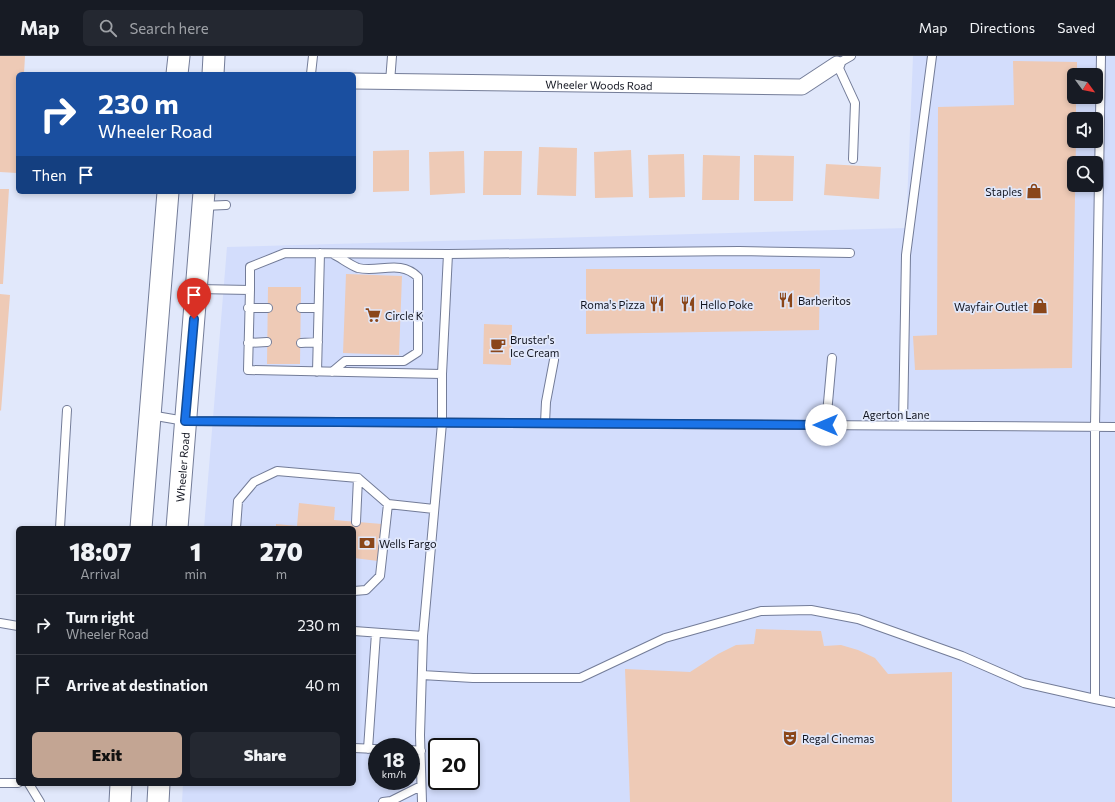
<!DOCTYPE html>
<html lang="en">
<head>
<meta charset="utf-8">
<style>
	:root { --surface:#171b24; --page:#242831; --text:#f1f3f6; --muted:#9ea1a6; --line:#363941; --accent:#c3a593 }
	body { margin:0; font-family:Commissioner,sans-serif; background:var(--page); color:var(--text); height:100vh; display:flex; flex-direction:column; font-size:15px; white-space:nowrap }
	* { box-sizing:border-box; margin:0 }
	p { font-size:13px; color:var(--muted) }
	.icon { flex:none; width:22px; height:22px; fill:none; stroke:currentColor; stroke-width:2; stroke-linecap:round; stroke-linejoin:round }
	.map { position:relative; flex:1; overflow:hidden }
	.side { position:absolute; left:16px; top:470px; width:340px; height:260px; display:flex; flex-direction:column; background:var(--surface); border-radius:6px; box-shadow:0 2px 6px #0003 }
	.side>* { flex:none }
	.top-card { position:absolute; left:16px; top:16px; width:340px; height:122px; border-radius:6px; box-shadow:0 2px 6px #0003; background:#1a4fa0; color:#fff; overflow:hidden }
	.needle { width:26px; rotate:122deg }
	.tools { position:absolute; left:1067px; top:12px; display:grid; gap:8px }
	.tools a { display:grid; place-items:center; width:36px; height:36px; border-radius:6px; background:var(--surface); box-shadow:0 2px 6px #0003; font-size:20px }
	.speed { position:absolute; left:368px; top:682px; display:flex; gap:8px; font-size:20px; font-weight:700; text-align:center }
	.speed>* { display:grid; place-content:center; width:52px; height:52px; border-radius:50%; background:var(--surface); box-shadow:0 2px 6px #0003; line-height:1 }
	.speed small { font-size:10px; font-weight:400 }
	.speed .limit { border:2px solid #111; border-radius:6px; background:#fff; color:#111 }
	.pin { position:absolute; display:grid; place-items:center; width:34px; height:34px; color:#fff; margin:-41px -17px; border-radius:50% 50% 50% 0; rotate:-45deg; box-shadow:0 0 4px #0007 }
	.pin .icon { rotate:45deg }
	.me { position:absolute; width:44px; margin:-22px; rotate:270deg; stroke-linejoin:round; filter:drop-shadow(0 0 3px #0008) }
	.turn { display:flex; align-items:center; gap:14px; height:84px; padding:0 16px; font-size:18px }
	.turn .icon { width:52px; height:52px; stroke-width:2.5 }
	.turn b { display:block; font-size:28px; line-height:34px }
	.then { display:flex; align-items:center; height:38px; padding:0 16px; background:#0003; gap:8px; font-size:15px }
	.eta { display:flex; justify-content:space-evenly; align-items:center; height:68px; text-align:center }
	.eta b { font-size:24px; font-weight:800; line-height:28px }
	.primary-button { display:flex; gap:8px; margin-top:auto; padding:8px 16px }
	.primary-button a { flex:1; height:46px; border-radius:6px; background:var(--accent); color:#111; font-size:16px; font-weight:800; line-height:46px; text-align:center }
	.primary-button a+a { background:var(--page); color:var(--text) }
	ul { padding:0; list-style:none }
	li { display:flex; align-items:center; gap:12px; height:60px; padding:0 16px; border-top:1px solid var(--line) }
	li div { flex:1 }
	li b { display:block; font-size:15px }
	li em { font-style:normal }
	header { display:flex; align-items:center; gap:24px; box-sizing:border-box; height:56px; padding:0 20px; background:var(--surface); border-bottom:1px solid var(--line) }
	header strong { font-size:19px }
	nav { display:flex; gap:22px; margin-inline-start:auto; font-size:14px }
	.search { width:280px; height:36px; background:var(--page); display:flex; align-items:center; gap:10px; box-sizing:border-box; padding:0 14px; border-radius:6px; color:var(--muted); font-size:15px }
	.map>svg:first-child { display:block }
	.built { fill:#d3ddfc; fill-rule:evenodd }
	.building { fill:#eecab6 }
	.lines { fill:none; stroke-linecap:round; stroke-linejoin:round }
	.lane-casing { stroke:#737c98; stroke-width:10 }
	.street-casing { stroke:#737c98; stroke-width:17 }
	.secondary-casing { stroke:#737c98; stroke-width:23 }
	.lane { stroke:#fff; stroke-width:8 }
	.street { stroke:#fff; stroke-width:15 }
	.secondary { stroke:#fff; stroke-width:21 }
	.route-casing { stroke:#114b97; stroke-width:10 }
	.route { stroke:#1a73e8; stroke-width:7 }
	.labels { text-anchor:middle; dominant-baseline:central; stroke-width:3.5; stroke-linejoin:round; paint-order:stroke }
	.street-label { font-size:11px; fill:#11141f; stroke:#e1e8fb }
	.poi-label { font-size:11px; fill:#11141f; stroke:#e1e8fb; text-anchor:start }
</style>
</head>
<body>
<header>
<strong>Map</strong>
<div class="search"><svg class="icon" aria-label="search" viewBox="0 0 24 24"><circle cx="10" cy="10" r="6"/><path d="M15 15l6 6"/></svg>Search here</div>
<nav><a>Map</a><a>Directions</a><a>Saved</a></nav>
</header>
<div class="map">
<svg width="1115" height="746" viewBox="0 0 1115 746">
	<rect width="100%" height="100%" fill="#e1e8fb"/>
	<path class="built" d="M913 0H1115V746H182L183 728H354V472H204L227 191 906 172ZM1074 19H1096V41H1074ZM1074 63H1096V85H1074ZM1074 107H1096V129H1074ZM377 691H411V725H377ZM437 691H471V725H437Z"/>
	<path class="building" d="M0 0H25L24 18H18L17 117 0 116Z
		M1013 5 1077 6V19H1074V41H1076V63H1074V85H1076L1072 312 915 314 913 280 937 279 938 51 1014 49Z
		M539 91 577 92 576 140 537 139Z
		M409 94V135L373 136V95Z
		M631 94 633 141 595 142 594 96Z
		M464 95 465 137 430 139 429 96Z
		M484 95H522L521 139H483Z
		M684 98 685 141 649 142 648 99Z
		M703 99 740 100 739 144H702Z
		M754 99 794 100 793 145H754Z
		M826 108 881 111 879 143 824 139Z
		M0 133H9L3 228H0Z
		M586 213H820L819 274 586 278Z
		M346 218 402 220 399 299 343 297Z
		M268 231H301L300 308H267Z
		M0 238 10 239 1 355 0 354Z
		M484 268 512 269 511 309 483 308Z
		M299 447 335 451 334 464 382 468 378 505 354 502V472H276V468L297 470Z
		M756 573 821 575 824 590 841 589 858 594 875 602 888 618 952 616V746H630L625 613 690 616 718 598 736 589 754 588Z"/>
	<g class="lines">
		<defs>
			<path id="lane" d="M851 0 837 8 855 47 853 103
				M311 18 313 0
				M390 26 392 0
				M203 150 226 149
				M448 198 739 195 850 197
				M197 233 250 234 248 314 442 318 448 198 285 197 250 211V234
				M248 252H268
				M301 252H318
				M248 287 267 286
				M301 287 318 286
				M317 316 320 197
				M332 316 345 305H404L418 296V221C400 203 379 217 358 212 350 209 341 202 333 198
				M150 359 185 365 1115 371
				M545 367 546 346 554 304
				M826 369 832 302
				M903 369 906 199 932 0
				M356 466 358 422
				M60 472 67 354
				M236 472 238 445 254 426 277 415 358 422 388 448 434 453
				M354 535 366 534 380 520 388 448
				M0 567 18 570
				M354 575 423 580
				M422 619 473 622H580L665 582 761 555 811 554 858 563 962 600 1024 627 1095 643V370L1101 0
				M1095 643 1115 647
				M354 692 377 693
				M368 693 376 577
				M411 694 421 695
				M0 727H18
				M29 728 40 746
				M383 746 391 745 421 730
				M422 746 420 679 423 580 442 367V318"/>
			<g id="street">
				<path id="s1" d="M354 25 802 31 837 8"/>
			</g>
			<g id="secondary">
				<path d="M177 18 179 0"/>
				<path d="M213 18 214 0"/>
				<path d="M141 472 168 136"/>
				<path id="s2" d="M177 472 204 136"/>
				<path d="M120 746 121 728"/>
				<path d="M158 746 159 728"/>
			</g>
		</defs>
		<use href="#lane" class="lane-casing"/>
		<use href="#street" class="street-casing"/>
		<use href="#secondary" class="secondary-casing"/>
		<use href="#lane" class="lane"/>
		<use href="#street" class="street"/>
		<use href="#secondary" class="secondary"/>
	</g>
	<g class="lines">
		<defs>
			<path id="route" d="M194 263 185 365 826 369"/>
		</defs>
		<use href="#route" class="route-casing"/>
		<use href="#route" class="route"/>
	</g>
	<defs>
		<symbol id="shop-bare" viewBox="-9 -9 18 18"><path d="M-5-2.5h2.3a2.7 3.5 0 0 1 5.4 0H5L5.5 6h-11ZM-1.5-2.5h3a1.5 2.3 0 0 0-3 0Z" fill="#8a461a" stroke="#e1e8fb" stroke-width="2.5" paint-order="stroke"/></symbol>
		<symbol id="restaurant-bare" viewBox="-9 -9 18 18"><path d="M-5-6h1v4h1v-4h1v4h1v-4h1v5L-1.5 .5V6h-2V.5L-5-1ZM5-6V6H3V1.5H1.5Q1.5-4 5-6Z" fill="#8a461a" stroke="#e1e8fb" stroke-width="2.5" paint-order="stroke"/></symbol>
		<symbol id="supermarket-bare" viewBox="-9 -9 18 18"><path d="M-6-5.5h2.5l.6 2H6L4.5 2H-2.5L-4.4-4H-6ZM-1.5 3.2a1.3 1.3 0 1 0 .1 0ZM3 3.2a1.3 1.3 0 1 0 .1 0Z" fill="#8a461a" stroke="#e1e8fb" stroke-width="2.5" paint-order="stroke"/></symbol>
		<symbol id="cafe-bare" viewBox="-9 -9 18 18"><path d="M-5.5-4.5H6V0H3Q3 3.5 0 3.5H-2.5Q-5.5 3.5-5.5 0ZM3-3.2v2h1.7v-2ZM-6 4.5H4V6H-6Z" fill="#8a461a" stroke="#e1e8fb" stroke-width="2.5" paint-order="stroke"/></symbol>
		<symbol id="bank-bare" viewBox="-9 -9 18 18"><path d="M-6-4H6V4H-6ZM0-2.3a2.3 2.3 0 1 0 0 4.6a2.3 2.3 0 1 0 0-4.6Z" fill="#8a461a" stroke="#e1e8fb" stroke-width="2.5" paint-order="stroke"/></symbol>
		<symbol id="theatre-bare" viewBox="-9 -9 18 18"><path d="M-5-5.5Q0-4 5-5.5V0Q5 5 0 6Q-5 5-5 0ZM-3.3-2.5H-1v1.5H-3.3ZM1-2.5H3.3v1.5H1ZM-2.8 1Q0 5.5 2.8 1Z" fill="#8a461a" stroke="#e1e8fb" stroke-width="2.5" paint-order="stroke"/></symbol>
	</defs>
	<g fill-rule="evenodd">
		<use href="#shop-bare" x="1023" y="124" width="22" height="22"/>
		<use href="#restaurant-bare" x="775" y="233" width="22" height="22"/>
		<use href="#restaurant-bare" x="646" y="237" width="22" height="22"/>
		<use href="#restaurant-bare" x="677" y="237" width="22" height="22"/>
		<use href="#shop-bare" x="1029" y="239" width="22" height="22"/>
		<use href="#supermarket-bare" x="362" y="248" width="22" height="22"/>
		<use href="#cafe-bare" x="487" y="278" width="22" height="22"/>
		<use href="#bank-bare" x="356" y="476" width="22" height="22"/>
		<use href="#theatre-bare" x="779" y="671" width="22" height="22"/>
	</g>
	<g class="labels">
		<g class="street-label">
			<text stroke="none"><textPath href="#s1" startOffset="245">Wheeler Woods Road</textPath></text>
			<text x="896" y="358">Agerton Lane</text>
			<text stroke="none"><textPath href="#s2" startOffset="61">Wheeler Road</textPath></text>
		</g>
		<g class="poi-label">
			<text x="1022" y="135" text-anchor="end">Staples</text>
			<text x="798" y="244">Barberitos</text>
			<text x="645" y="248" text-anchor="end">Roma's Pizza</text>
			<text x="700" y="248">Hello Poke</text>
			<text x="1028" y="250" text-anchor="end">Wayfair Outlet</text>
			<text x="385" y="259">Circle K</text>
			<text x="510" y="283">Bruster's<tspan x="510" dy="13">Ice Cream</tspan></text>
			<text x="379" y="487">Wells Fargo</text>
			<text x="802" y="682">Regal Cinemas</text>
		</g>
	</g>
</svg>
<div class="tools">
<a><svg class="needle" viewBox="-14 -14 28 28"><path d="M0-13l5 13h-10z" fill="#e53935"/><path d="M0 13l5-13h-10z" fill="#9ea1a6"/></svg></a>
<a><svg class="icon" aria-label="sound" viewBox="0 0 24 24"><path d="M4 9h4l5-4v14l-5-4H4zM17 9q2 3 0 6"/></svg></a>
<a><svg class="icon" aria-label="search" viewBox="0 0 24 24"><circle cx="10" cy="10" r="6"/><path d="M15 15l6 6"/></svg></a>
</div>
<div class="speed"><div>18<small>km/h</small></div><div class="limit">20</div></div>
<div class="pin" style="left:194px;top:263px;background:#d93025"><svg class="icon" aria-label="arrive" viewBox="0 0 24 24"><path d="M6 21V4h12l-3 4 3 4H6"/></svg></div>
<svg class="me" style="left:826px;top:369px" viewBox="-20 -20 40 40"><circle r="19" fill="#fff"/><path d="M0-13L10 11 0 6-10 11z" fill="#1a73e8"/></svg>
<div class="top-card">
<div class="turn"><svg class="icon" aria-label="right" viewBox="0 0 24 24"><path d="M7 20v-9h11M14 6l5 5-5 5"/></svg><div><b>230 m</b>Wheeler Road</div></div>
<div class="then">Then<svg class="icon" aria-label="arrive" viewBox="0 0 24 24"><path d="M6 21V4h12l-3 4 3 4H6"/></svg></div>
</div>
<section class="side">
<div class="eta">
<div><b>18:07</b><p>Arrival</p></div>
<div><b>1</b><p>min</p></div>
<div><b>270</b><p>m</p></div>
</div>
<ul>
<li><svg class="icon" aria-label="right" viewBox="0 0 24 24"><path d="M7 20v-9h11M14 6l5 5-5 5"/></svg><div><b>Turn right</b><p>Wheeler Road</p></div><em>230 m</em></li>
<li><svg class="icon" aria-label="arrive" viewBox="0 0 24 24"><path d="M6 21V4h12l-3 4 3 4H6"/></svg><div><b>Arrive at destination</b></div><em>40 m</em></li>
</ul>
<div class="primary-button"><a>Exit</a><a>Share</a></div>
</section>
</div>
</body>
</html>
